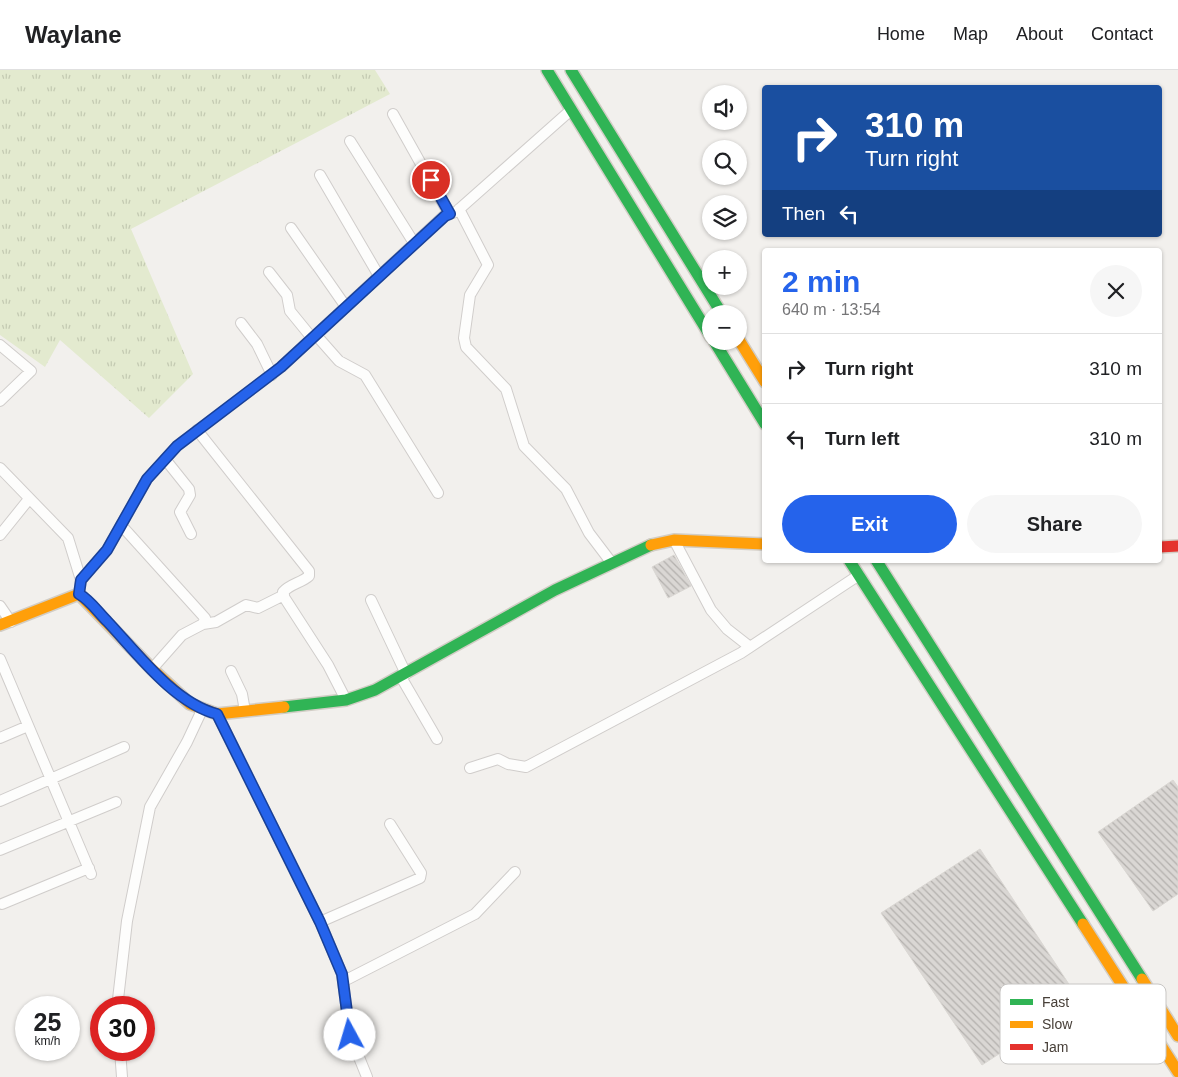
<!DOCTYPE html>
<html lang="en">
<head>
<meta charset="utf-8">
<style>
	:root { --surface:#fff; --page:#f6f6f6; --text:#202124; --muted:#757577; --line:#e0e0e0; --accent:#2563eb }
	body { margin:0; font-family:Helvetica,sans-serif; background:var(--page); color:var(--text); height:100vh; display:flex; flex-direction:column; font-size:19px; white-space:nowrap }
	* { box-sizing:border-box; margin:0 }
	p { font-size:16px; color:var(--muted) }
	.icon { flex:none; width:28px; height:28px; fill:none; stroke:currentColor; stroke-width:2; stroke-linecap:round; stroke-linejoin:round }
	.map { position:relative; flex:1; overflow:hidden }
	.sheet { position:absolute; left:762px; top:178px; width:400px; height:315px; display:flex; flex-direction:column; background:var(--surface); border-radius:5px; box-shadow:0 1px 4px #0004 }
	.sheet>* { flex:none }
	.guide { position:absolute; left:762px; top:15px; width:400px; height:152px; border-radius:5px; box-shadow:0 1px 4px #0004; background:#1a4fa0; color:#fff; overflow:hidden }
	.buttons { position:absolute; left:702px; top:15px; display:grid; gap:10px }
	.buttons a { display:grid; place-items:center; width:45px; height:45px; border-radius:50%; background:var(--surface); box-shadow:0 1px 4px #0004; font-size:25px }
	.speed { position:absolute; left:15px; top:926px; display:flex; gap:10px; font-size:25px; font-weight:700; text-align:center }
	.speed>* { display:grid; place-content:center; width:65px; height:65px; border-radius:50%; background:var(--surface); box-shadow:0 1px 4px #0004; line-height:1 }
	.speed small { font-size:12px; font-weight:400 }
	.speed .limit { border:8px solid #d22; background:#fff; color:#111 }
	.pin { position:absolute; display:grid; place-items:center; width:42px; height:42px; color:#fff; margin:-21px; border:2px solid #fff; border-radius:50%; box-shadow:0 1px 5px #0007 }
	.me { position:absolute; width:55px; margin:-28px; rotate:354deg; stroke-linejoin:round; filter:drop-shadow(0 0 4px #0008) }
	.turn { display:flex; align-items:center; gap:18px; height:105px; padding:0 20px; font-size:22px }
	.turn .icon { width:65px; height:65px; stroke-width:2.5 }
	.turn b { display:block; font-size:35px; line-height:42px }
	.then { display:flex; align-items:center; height:48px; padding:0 20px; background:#0003; gap:10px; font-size:19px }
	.round { display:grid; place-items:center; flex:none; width:52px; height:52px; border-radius:26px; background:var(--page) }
	.headline { display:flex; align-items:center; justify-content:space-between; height:85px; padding:0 20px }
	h1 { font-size:30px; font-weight:600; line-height:38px; color:var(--accent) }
	.primary-button { display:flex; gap:10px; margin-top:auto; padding:10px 20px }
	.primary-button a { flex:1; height:58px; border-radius:30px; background:var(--accent); color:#fff; font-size:20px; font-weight:600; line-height:58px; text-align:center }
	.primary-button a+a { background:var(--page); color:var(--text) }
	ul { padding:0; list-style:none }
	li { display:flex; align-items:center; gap:15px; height:70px; padding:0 20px; border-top:1px solid var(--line) }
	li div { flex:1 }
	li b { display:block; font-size:19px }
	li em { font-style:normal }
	header { display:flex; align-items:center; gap:30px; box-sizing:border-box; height:70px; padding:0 25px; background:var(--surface); border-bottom:1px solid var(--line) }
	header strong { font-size:24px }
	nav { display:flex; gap:28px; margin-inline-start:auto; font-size:18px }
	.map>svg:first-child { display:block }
	.grass { fill:url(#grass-tufts) }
	.building { fill:url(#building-back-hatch); stroke:#dad7d3 }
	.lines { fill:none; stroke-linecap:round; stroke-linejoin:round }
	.street-casing { stroke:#d0cdcb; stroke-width:12 }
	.fast-casing { stroke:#d2cdc5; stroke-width:14 }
	.slow-casing { stroke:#d2cdc5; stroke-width:14 }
	.jam-casing { stroke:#d2cdc5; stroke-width:14 }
	.street { stroke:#fdfdfc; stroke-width:10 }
	.fast { stroke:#30b455; stroke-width:11 }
	.slow { stroke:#ff9f0a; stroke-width:11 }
	.jam { stroke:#e5322d; stroke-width:11 }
	.route-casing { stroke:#184099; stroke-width:12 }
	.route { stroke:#2563eb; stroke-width:9 }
	.key { fill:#fff; stroke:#c8c6c4; stroke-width:1 }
	.key-label { font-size:14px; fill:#484039 }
</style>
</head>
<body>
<header>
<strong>Waylane</strong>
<nav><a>Home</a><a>Map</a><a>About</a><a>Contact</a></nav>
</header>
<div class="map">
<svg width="1178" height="1007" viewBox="0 0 1178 1007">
	<defs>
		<pattern id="grass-tufts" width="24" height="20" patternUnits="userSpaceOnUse" patternTransform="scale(1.25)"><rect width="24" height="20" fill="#e3eacf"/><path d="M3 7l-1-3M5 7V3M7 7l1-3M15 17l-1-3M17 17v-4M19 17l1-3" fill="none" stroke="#c4cab2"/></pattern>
		<pattern id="building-back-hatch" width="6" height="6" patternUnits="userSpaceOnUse" patternTransform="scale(1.25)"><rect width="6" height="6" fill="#dad7d4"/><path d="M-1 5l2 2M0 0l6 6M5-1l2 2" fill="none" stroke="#b3b0ad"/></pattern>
	</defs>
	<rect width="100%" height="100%" fill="#f2f0ed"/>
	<path class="grass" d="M0 0H375L390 24 131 159 193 304 149 348 60 270 45 297 0 265Z"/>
	<path class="building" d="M674 485 691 516 668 528 652 497Z
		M1173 710 1178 717V824L1153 841 1098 762Z
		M980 779 1080 931 982 995 881 843Z"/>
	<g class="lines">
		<defs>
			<path id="street" d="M393 44 449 144
				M350 71 414 173
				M320 105 379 206
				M459 139 488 195 470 225 464 268 466 277 506 319 524 376 566 419 589 463 611 492
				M291 158 346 237
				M269 202 287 225 290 241 312 268
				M241 253 257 274 272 305
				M316 265 339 291 365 305 438 423
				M0 275 31 301 0 331
				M197 360 309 501V506C301 513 290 514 283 522L284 527 328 595 346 630
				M165 389 189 419 190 425 180 442 191 464
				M0 398 68 468 81 510
				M121 455 205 548 203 554 182 565 152 599
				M0 465 29 429
				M674 470 711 540 727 559 750 577
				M79 524 81 510 107 480 147 409 177 376 281 297 445 145 456 142 571 40
				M371 530 406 604
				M0 536 11 552
				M203 554 216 552 246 535 258 538 284 525
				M0 589 91 804
				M231 601 242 624 245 641
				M401 607 437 669
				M217 644 320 852 342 904 350 965 367 1007
				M0 668 28 656
				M470 698 498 689 508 694 526 697 741 583 859 505
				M0 731 124 677
				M0 780 116 732
				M2 834 89 798
				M320 852 420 808 421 803 390 754
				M344 911 475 844 515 802
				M117 938 127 851 150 737 187 672 202 640
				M120 980 122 1007"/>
			<path id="fast" d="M547 0 711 267
				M571 0 722 244
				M714 271 765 354
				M849 490 1083 854
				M876 490 1142 909
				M284 637 346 630 375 620 555 520 651 475"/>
			<path id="slow" d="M739 270 765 312
				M651 475 674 470 765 474
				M0 555 79 524 152 599 190 634 217 644 284 637
				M1083 854 1178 1002
				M1142 909 1178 966"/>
			<path id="jam" d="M1160 477 1178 476"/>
		</defs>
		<use href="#street" class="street-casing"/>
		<use href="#fast" class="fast-casing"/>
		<use href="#slow" class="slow-casing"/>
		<use href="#jam" class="jam-casing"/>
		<use href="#street" class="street"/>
		<use href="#fast" class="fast"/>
		<use href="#slow" class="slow"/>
		<use href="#jam" class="jam"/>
	</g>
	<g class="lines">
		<defs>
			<path id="route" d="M350 965 342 904 320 852 217 644C174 633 137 583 107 551 98 542 90 530 79 524L81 510 107 480 147 409 177 376 281 297 445 146 450 144 431 110"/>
		</defs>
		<use href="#route" class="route-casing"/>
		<use href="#route" class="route"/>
	</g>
	<rect x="1000" y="914" width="166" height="80" rx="8" class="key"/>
	<rect x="1010" y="929" width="23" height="6" fill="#30b455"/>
	<rect x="1010" y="951" width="23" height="7" fill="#ff9f0a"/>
	<rect x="1010" y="974" width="23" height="6" fill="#e5322d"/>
	<g class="key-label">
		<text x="1042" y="937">Fast</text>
		<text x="1042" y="959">Slow</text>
		<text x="1042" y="982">Jam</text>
	</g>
</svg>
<div class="buttons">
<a><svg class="icon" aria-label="sound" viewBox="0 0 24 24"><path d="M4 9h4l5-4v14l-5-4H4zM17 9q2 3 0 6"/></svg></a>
<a><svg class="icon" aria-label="search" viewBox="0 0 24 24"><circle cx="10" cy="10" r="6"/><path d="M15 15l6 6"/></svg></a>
<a><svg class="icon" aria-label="layers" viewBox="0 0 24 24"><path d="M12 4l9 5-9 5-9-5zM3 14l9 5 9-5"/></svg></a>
<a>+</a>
<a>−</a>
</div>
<div class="speed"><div>25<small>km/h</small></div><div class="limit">30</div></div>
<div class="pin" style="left:431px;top:110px;background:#d93025"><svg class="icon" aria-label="arrive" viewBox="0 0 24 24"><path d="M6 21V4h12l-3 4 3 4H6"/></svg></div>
<svg class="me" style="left:350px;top:965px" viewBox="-20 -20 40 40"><circle r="19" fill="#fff"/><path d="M0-13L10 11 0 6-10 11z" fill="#2563eb"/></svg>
<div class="guide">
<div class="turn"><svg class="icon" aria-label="right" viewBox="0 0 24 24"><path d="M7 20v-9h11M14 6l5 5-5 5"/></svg><div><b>310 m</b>Turn right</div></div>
<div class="then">Then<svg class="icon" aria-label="left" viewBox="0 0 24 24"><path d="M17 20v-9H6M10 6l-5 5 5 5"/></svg></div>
</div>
<section class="sheet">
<div class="headline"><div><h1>2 min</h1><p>640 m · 13:54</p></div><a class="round"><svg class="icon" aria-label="close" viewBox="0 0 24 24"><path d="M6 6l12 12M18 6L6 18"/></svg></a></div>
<ul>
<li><svg class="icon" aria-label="right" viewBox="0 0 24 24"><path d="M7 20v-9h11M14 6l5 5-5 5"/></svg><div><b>Turn right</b></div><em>310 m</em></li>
<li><svg class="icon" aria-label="left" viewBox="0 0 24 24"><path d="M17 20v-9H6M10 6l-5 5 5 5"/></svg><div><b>Turn left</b></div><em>310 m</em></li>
</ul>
<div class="primary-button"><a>Exit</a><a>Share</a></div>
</section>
</div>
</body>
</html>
